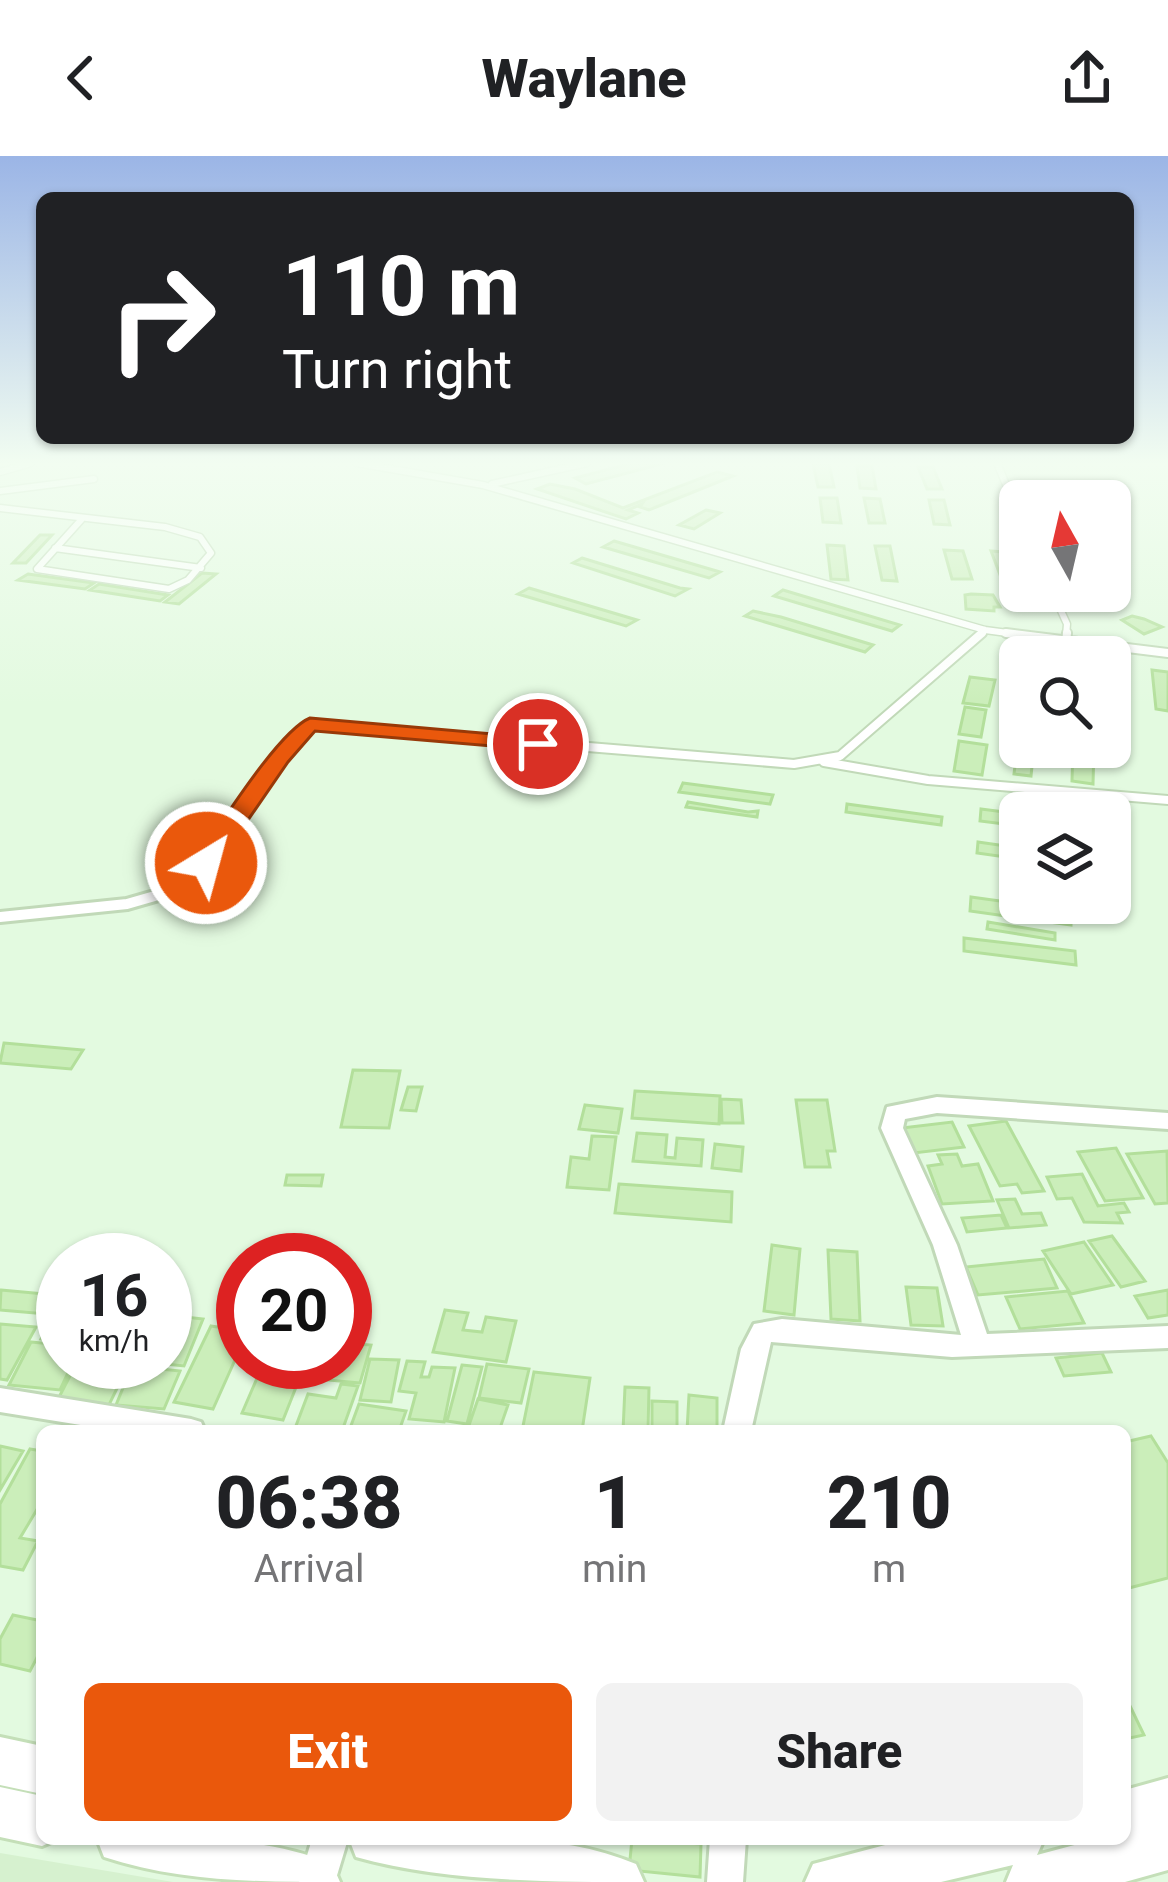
<!DOCTYPE html>
<html lang="en">
<head>
<meta charset="utf-8">
<style>
	:root { --surface:#fff; --page:#f2f2f2; --text:#202124; --muted:#757577; --accent:#ea580c }
	body { margin:0; font-family:Roboto,sans-serif; background:var(--page); color:var(--text); height:100vh; display:flex; flex-direction:column; font-size:45px; white-space:nowrap }
	* { box-sizing:border-box; margin:0 }
	p { font-size:39px; color:var(--muted) }
	.icon { flex:none; width:66px; height:66px; fill:none; stroke:currentColor; stroke-width:2; stroke-linecap:round; stroke-linejoin:round }
	.map { position:relative; flex:1; overflow:hidden }
	.details { position:absolute; left:36px; top:1269px; width:1095px; height:420px; display:flex; flex-direction:column; background:var(--surface); border-radius:18px; box-shadow:0 3px 9px #0004 }
	.details>* { flex:none }
	.banner { position:absolute; left:36px; top:36px; width:1098px; height:252px; border-radius:18px; box-shadow:0 3px 9px #0004; background:#202124; color:#fff; overflow:hidden }
	.needle { width:78px; rotate:352deg }
	.fabs { position:absolute; left:999px; top:324px; display:grid; gap:24px }
	.fabs a { display:grid; place-items:center; width:132px; height:132px; border-radius:18px; background:var(--surface); box-shadow:0 3px 9px #0004; font-size:60px }
	.speed { position:absolute; left:36px; top:1077px; display:flex; gap:24px; font-size:60px; font-weight:700; text-align:center }
	.speed>* { display:grid; place-content:center; width:156px; height:156px; border-radius:50%; background:var(--surface); box-shadow:0 3px 9px #0004; line-height:1 }
	.speed small { font-size:30px; font-weight:400 }
	.speed .limit { border:18px solid #d22; background:#fff; color:#111 }
	.pin { position:absolute; display:grid; place-items:center; width:102px; height:102px; color:#fff; margin:-51px; border:6px solid #fff; border-radius:50%; box-shadow:0 3px 12px #0007 }
	.me { position:absolute; width:132px; margin:-66px; rotate:37deg; stroke-linejoin:round; filter:drop-shadow(0 0 9px #0008) }
	.turn { display:flex; align-items:center; gap:42px; height:252px; padding:0 48px; font-size:54px }
	.turn .icon { width:156px; height:156px; stroke-width:2.5 }
	.turn b { display:block; font-size:84px; line-height:102px }
	.eta { display:flex; justify-content:space-evenly; align-items:center; height:204px; text-align:center }
	.eta b { font-size:72px; font-weight:800; line-height:84px }
	.cta { display:flex; gap:24px; margin-top:auto; padding:24px 48px }
	.cta a { flex:1; height:138px; border-radius:18px; background:var(--accent); color:#fff; font-size:48px; font-weight:800; line-height:138px; text-align:center }
	.cta a+a { background:var(--page); color:var(--text) }
	header { display:flex; justify-content:space-between; align-items:center; height:156px; padding:0 48px; background:var(--surface); font-size:54px; font-weight:800 }
	.map>svg:first-child { display:block }
	.residential { fill:#d6f1cf }
	.building { fill:#cbeeba; stroke:#b3df9b; stroke-width:3 }
	.lines { fill:none; stroke-linecap:round; stroke-linejoin:round }
	.lane-far2-casing { stroke:#c1d9b8; stroke-width:9 }
	.lane-far1-casing { stroke:#c1d9b8; stroke-width:12 }
	.lane-casing { stroke:#c1d9b8; stroke-width:16 }
	.street-casing { stroke:#c1d9b8; stroke-width:6 }
	.secondary-casing { stroke:#c4dfb8; stroke-width:6 }
	.lane-far2 { stroke:#fff; stroke-width:6 }
	.lane-far1 { stroke:#fff; stroke-width:8 }
	.lane { stroke:#fff; stroke-width:10 }
	.street { fill:#fff; fill-rule:evenodd }
	.secondary { fill:#fff; fill-rule:evenodd }
	.route { fill:#ea580c; stroke:#983908; stroke-width:3 }
</style>
</head>
<body>
<header><svg class="icon" aria-label="back" viewBox="0 0 24 24"><path d="M15 5l-7 7 7 7"/></svg>Waylane<svg class="icon" aria-label="share" viewBox="0 0 24 24"><path d="M12 15V3M7 8l5-5 5 5M5 13v7h14v-7"/></svg></header>
<div class="map">
<svg width="1168" height="1726" viewBox="0 0 1168 1726">
	<rect width="100%" height="100%" fill="#e3fae0"/>
	<path class="residential" d="M0 1697 173 1726H0Z"/>
	<path class="building" d="M632 307H665L586 328 575 322Z
		M813 308H829L834 331H818Z
		M857 310H872L876 333 860 332Z
		M918 311H933L942 333H927Z
		M717 316 733 320 649 354 640 351 642 348 628 354 638 357 626 363 537 333 550 328 575 333 623 352Z
		M820 342H837L841 367 823 366Z
		M864 342 880 343 885 367H869Z
		M929 344H944L950 369 934 368Z
		M706 354 720 357 694 373 679 369Z
		M40 379H52L26 407H13Z
		M614 385 720 416 709 422 603 391Z
		M827 389 844 390 848 424 831 423Z
		M875 390H890L897 425 882 424Z
		M944 394 963 395 972 423H952Z
		M991 395 1004 396 1016 425 1002 424Z
		M582 402 680 432 688 433 675 440 573 407Z
		M202 417 216 418 179 448 165 446Z
		M28 418 94 427 85 433 18 424Z
		M99 428 168 439 160 445 90 434Z
		M529 432 637 464 626 470 518 438Z
		M783 434 900 469 892 475 774 440Z
		M971 438 993 439 1000 451H994V455L966 453 965 439Z
		M753 455 781 461 873 489 865 496 745 460Z
		M1132 460 1144 463 1162 471 1144 478 1122 464Z
		M1152 514 1168 516V555L1156 553Z
		M970 521 995 524 989 550 963 547Z
		M965 551 986 554 981 581 959 578Z
		M1019 576 1020 591H1034L1031 620 1014 618Z
		M959 585 987 589 982 619 954 615Z
		M1073 591H1094L1093 628 1072 625Z
		M683 627 773 639 770 648 679 636Z
		M688 646 748 656 758 655 757 661 686 651Z
		M847 648 942 661 941 669 846 656Z
		M981 653 1020 658V670L980 665Z
		M978 686 1020 692V703L977 697Z
		M971 741 1071 755V769L970 755Z
		M988 766 1055 777V784L987 773Z
		M964 782 1075 795 1076 809 964 795Z
		M4 887 83 894 71 913 0 907Z
		M353 914 400 915 389 972 341 971Z
		M408 931H422L416 955 401 954Z
		M635 935 720 940 719 968 632 962Z
		M721 943 741 944 743 967H722Z
		M796 944H827L835 995H827L830 1011H805Z
		M585 949 622 953 618 977 579 973Z
		M1006 965 1044 1035 1022 1037 1017 1028 1000 1030 969 970Z
		M952 966 964 991 914 997 902 972Z
		M637 977 667 979 665 1001 675 1002 677 982 703 984 701 1010 633 1005Z
		M592 980 616 981 609 1034 567 1031 571 1001 589 1003Z
		M715 988 743 991 741 1015 712 1012Z
		M1116 992 1143 1042 1105 1045 1078 996Z
		M1167 995 1168 1047 1155 1048 1127 998Z
		M957 998 962 1010 978 1008 993 1045 942 1048 928 1010 942 1008 938 999Z
		M1082 1018 1098 1050 1124 1047 1129 1056 1117 1057 1122 1067 1084 1066 1072 1042 1057 1043 1047 1021Z
		M287 1019H323L321 1030 285 1029Z
		M619 1028 732 1036 731 1066 615 1057Z
		M1015 1043 1022 1058 1041 1057 1046 1069 1009 1072 997 1044Z
		M1001 1059 1007 1072 967 1076 962 1062Z
		M1112 1080 1145 1125 1121 1131 1089 1085Z
		M1084 1086 1113 1129 1071 1138 1043 1095Z
		M772 1089 800 1093 794 1159 764 1155Z
		M828 1094 857 1096 860 1165 831 1163Z
		M1044 1103 1057 1132 978 1139 966 1111Z
		M906 1131 937 1132 943 1170 911 1169Z
		M1 1134 56 1139 46 1158 0 1154Z
		M1168 1134V1159L1148 1162 1135 1140Z
		M1068 1135 1084 1167 1020 1173 1006 1141Z
		M61 1145 63 1185 41 1183Z
		M445 1154 468 1157 463 1174 482 1176 486 1161 516 1165 506 1206 433 1196Z
		M185 1161 203 1163 184 1210 165 1208Z
		M0 1168 36 1171 7 1224 0 1223Z
		M211 1170 243 1175V1186L213 1253 174 1246Z
		M31 1186 63 1189V1206H73L60 1234 9 1229Z
		M345 1187 371 1189 360 1227 317 1223 322 1206H345Z
		M1102 1197 1111 1216 1064 1220 1056 1202Z
		M370 1203 399 1204 391 1246 360 1244Z
		M407 1205 425 1206 421 1221H429L432 1211 455 1212 444 1266 409 1263 416 1237 399 1235Z
		M264 1206H306L283 1264 242 1257Z
		M487 1208 529 1213 521 1247 479 1242Z
		M462 1209 482 1211 467 1268 447 1265Z
		M132 1210 180 1215 164 1253 116 1249Z
		M74 1212 124 1218 106 1255 55 1249Z
		M534 1216 590 1222 582 1275H522Z
		M341 1228 358 1230 342 1275H294L308 1238 336 1242Z
		M625 1231 649 1232 648 1275H623Z
		M689 1239 717 1242V1275H687Z
		M478 1243 508 1249 499 1275H467Z
		M652 1245 677 1246V1275H652Z
		M359 1248 406 1255 399 1275H349Z
		M1151 1280 1168 1307V1422L1125 1433V1286Z
		M0 1290 23 1295 0 1334Z
		M30 1293 42 1295V1345L20 1382 38 1385 23 1414 0 1410V1348Z
		M13 1459 42 1465V1492L30 1515 0 1508V1483Z
		M1130 1550 1144 1579 1125 1583V1551Z
		M632 1683 701 1688 700 1721 629 1714Z"/>
	<g class="lines">
		<defs>
			<path id="lane-far2" d="M357 307 483 329 985 474 1030 480
				M997 307 1020 362
				M0 316 31 307
				M492 328 587 307
				M0 335 94 323
				M0 352 165 371 200 381 211 397 188 424 169 433 37 413 81 364
				M55 392 201 412
				M1052 435 1067 468 1066 480
				M979 480 985 474"/>
			<path id="lane-far1" d="M1006 477 1168 497
				M1066 486 1067 477
				M824 606 928 624 1168 644
				M217 694 280 602 310 568 794 608 840 600 982 477"/>
			<path id="lane" d="M0 761 127 748 186 731 219 691"/>
			<path id="street" d="M937 941 1168 957V973L937 957 905 963 903 972 957 1089 987 1178 1168 1170V1192L952 1201 771 1186 751 1275H723L741 1193 754 1168 782 1163 961 1179 933 1089 881 972 887 951Z
				M0 1232 191 1263 201 1266 205 1275H118L0 1256Z
				M312 1683H348L335 1726H299Z
				M710 1683H746L743 1726H707Z"/>
			<path id="secondary" d="M0 1581 42 1590V1638L0 1629Z
				M1168 1622V1714L1125 1726H1006L1013 1709 941 1726H805L813 1708 908 1683H1044L1037 1699 1097 1683H1125V1634Z
				M0 1631 42 1640V1683H58L42 1690 0 1681Z
				M97 1683C176 1683 257 1677 332 1708L340 1726C260 1726 179 1726 104 1701Z
				M349 1683C442 1683 548 1671 636 1708L644 1726C550 1726 444 1726 356 1701Z"/>
		</defs>
		<use href="#lane-far2" class="lane-far2-casing"/>
		<use href="#lane-far1" class="lane-far1-casing"/>
		<use href="#lane" class="lane-casing"/>
		<use href="#street" class="street-casing"/>
		<use href="#secondary" class="secondary-casing"/>
		<use href="#lane-far2" class="lane-far2"/>
		<use href="#lane-far1" class="lane-far1"/>
		<use href="#lane" class="lane"/>
		<use href="#street" class="street"/>
		<use href="#secondary" class="secondary"/>
	</g>
	<linearGradient id="sky" x2="0" y2="1"><stop stop-color="#9bb5e6"/><stop offset="0.56" stop-color="#f2fdf1"/><stop offset="1" stop-color="#f2fdf1" stop-opacity="0"/></linearGradient>
	<rect width="1168" height="549" fill="url(#sky)"/>
	<path class="route" d="M310 562 538 582 549 588 538 594 315 575 288 606 215 712H198L194 707C217 674 278 575 310 562Z"/>
</svg>
<div class="fabs">
<a><svg class="needle" viewBox="-14 -14 28 28"><path d="M0-13l5 13h-10z" fill="#e53935"/><path d="M0 13l5-13h-10z" fill="#757577"/></svg></a>
<a><svg class="icon" aria-label="search" viewBox="0 0 24 24"><circle cx="10" cy="10" r="6"/><path d="M15 15l6 6"/></svg></a>
<a><svg class="icon" aria-label="layers" viewBox="0 0 24 24"><path d="M12 4l9 5-9 5-9-5zM3 14l9 5 9-5"/></svg></a>
</div>
<div class="speed"><div>16<small>km/h</small></div><div class="limit">20</div></div>
<div class="pin" style="left:538px;top:588px;background:#d93025"><svg class="icon" aria-label="arrive" viewBox="0 0 24 24"><path d="M6 21V4h12l-3 4 3 4H6"/></svg></div>
<svg class="me" style="left:206px;top:707px" viewBox="-20 -20 40 40"><circle r="17" fill="#ea580c" stroke="#fff" stroke-width="3"/><path d="M0-11L8 9 0 5-8 9z" fill="#fff"/></svg>
<div class="banner">
<div class="turn"><svg class="icon" aria-label="right" viewBox="0 0 24 24"><path d="M7 20v-9h11M14 6l5 5-5 5"/></svg><div><b>110 m</b>Turn right</div></div>
</div>
<section class="details">
<div class="eta">
<div><b>06:38</b><p>Arrival</p></div>
<div><b>1</b><p>min</p></div>
<div><b>210</b><p>m</p></div>
</div>
<div class="cta"><a>Exit</a><a>Share</a></div>
</section>
</div>
</body>
</html>
